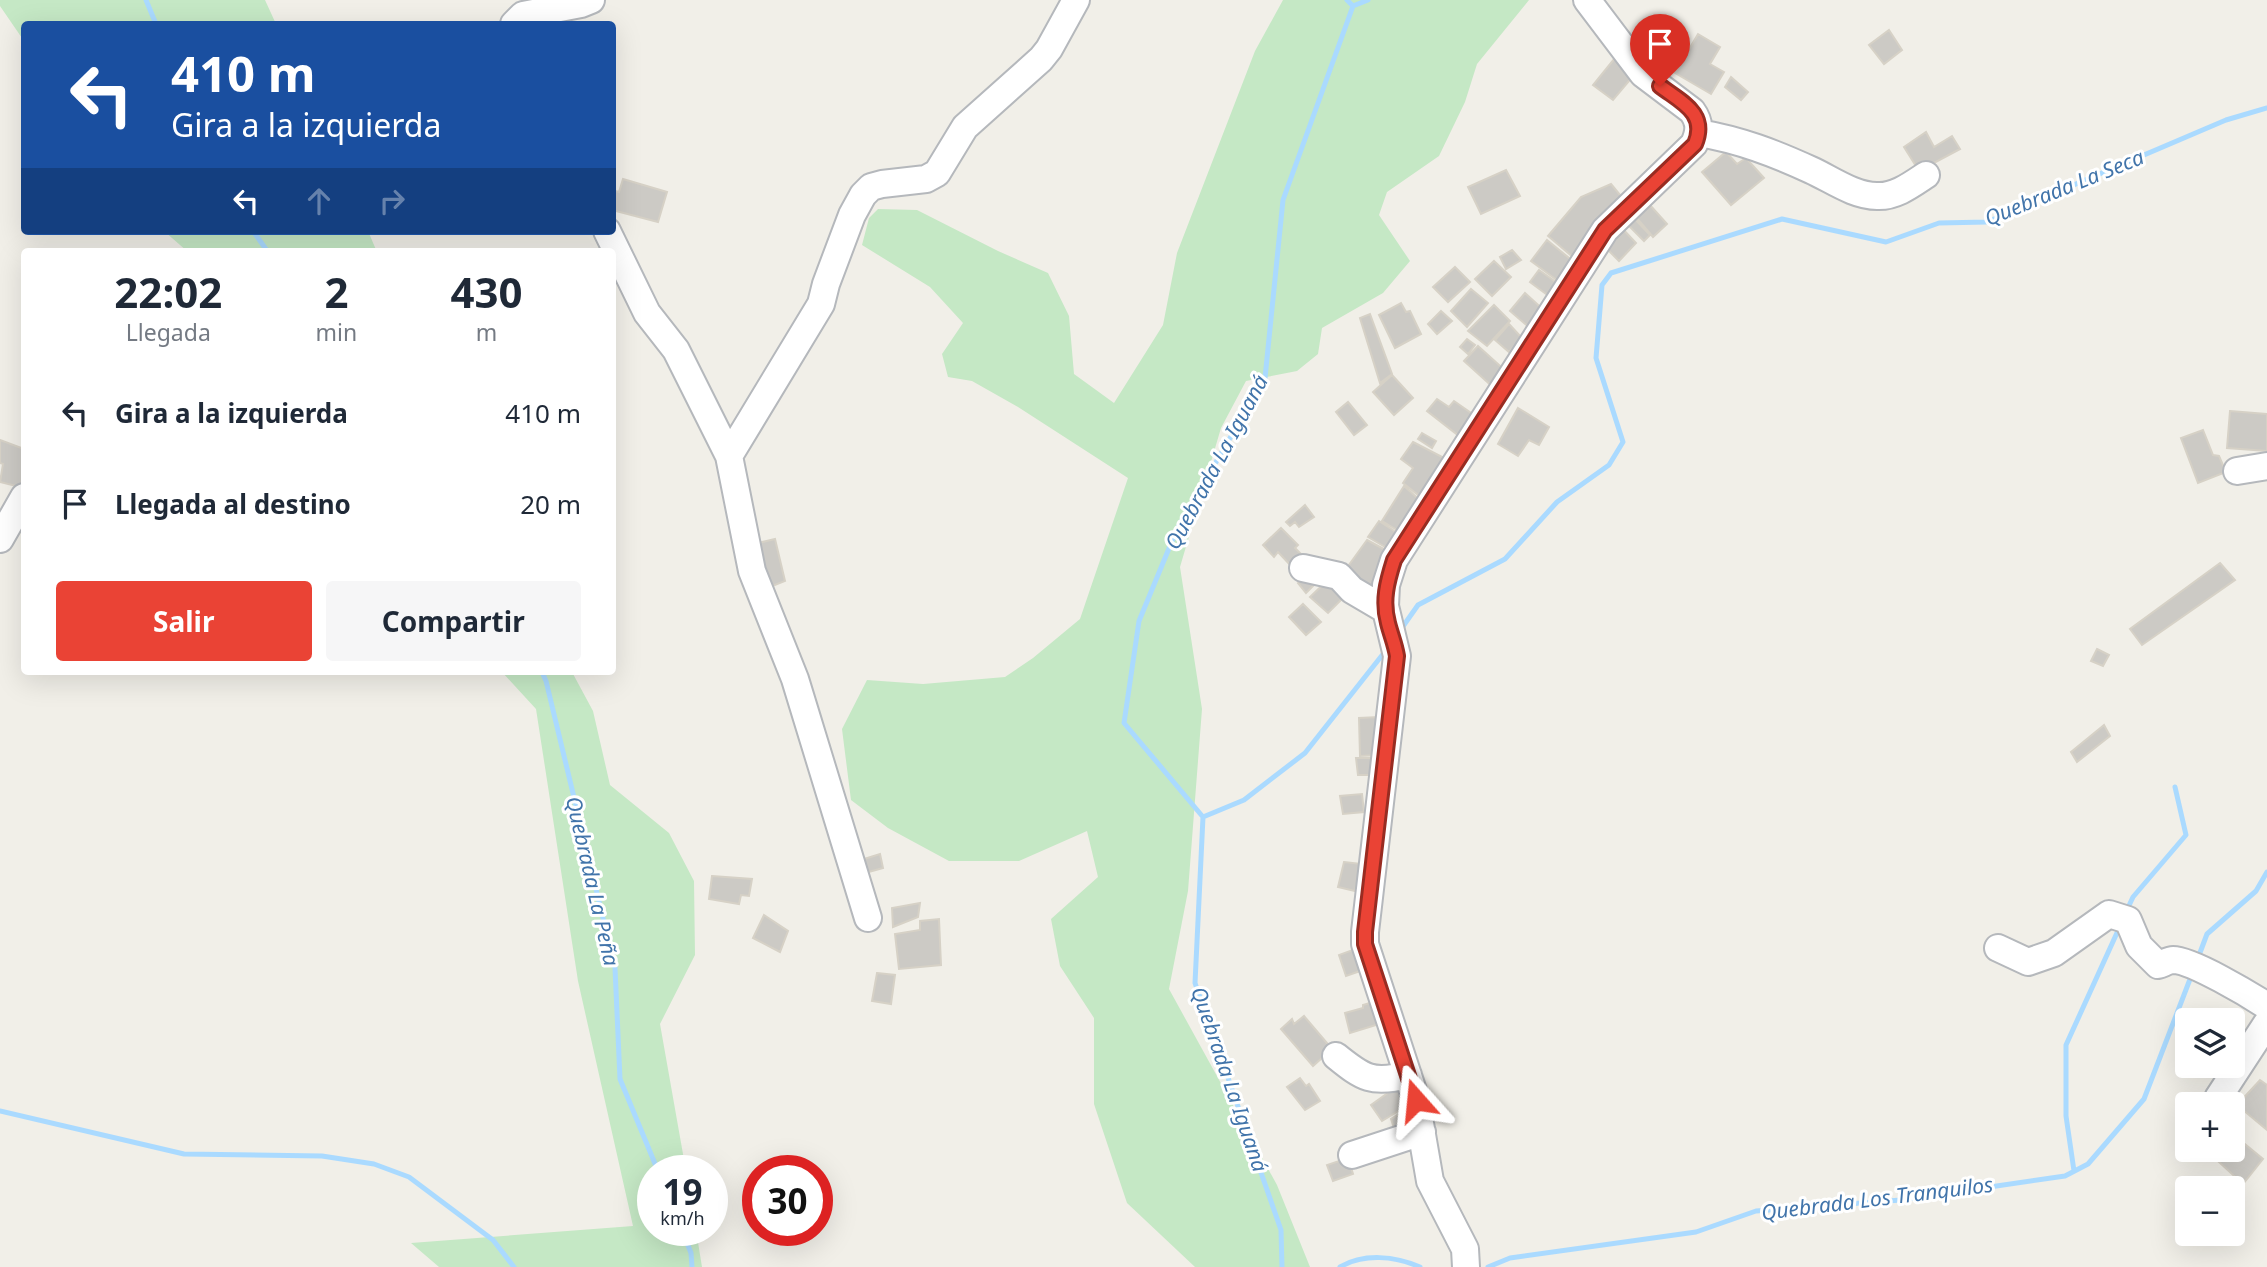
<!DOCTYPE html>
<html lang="es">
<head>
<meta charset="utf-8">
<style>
	:root { --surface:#fff; --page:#f6f6f7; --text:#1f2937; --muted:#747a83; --accent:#ea4335 }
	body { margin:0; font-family:"Noto Sans",sans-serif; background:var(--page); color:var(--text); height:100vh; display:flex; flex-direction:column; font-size:26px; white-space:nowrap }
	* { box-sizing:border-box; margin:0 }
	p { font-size:23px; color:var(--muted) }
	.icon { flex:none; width:38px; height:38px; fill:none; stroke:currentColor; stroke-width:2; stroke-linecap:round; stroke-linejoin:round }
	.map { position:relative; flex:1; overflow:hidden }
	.side { position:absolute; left:21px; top:248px; width:595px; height:427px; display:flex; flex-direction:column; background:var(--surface); border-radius:7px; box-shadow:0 7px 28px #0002 }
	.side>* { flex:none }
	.hud { position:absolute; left:21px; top:21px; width:595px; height:214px; border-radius:7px; box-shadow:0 7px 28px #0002; background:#1a4fa0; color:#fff; overflow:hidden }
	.buttons { position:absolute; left:2175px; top:1008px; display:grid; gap:14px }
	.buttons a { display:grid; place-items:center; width:70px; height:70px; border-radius:7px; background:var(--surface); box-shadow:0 7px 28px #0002; font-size:35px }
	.speed { position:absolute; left:637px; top:1155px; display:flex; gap:14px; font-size:35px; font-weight:700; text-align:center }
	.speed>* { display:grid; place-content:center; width:91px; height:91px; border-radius:50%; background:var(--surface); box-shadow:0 7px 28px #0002; line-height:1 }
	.speed small { font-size:18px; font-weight:400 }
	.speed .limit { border:10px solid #d22; background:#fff; color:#111 }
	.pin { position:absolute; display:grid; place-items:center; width:60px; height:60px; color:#fff; margin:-72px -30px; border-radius:50% 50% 50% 0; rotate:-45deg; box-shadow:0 0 7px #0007 }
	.pin .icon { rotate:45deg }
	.me { position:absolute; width:77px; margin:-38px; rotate:342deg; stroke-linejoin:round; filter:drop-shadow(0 0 5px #0008) }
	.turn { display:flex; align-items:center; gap:24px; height:147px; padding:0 35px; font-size:32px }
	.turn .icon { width:91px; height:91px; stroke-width:2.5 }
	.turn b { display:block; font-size:49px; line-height:60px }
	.lanes { display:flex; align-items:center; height:66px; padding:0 35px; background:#0003; justify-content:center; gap:35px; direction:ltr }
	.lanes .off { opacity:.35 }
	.eta { display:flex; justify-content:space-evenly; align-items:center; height:119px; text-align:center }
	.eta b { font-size:42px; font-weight:700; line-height:49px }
	.action { display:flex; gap:14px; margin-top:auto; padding:14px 35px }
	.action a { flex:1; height:80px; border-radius:7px; background:var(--accent); color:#fff; font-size:28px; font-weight:700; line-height:80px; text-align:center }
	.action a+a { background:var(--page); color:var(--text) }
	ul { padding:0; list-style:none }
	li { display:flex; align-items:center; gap:21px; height:91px; padding:0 35px }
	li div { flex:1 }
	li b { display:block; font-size:26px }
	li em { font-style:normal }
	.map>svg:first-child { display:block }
	.green { fill:#c5e8c5 }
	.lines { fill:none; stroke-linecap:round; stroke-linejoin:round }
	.stream { stroke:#aadaff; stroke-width:5 }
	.building { fill:#cccac5; stroke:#d6d1c6; stroke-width:2 }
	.minor-casing { stroke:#b5b8bc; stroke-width:30 }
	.minor { stroke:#fff; stroke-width:26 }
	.route-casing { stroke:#982c22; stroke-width:18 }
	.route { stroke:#ea4335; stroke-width:12 }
	.labels { text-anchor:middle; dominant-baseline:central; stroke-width:6; stroke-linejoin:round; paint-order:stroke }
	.water-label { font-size:21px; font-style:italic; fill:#4174aa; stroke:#fff }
</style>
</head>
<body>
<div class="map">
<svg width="2267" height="1267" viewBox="0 0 2267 1267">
	<rect width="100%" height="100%" fill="#f1efe8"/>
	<path class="green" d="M0 0H265L276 24H24V41L0 6Z
		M1283 0H1529L1477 64 1465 102 1439 156 1387 192 1379 215 1410 261 1383 293 1322 328 1318 354 1297 371 1246 381 1221 428 1180 567 1202 709 1188 891 1169 989 1277 1185 1310 1267H1195L1127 1203 1094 1104V1018L1060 966 1051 919 1098 877 1087 831 1019 861H949L888 828 851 800 842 729 867 680 923 684 1005 677 1033 658 1080 619 1128 478 1018 407 972 381 948 377 942 354 963 323 930 287 862 245 869 218 878 209 917 210 998 251 1048 273 1069 316 1074 374 1114 403 1163 325 1177 253 1255 51Z
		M164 231H368L377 252H188Z
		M502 672H572L593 711 610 785 669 833 694 881 695 955 660 1024 686 1171H653V1230H696L702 1267H439L411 1243 633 1226 578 981 536 709Z"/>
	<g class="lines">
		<path class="stream" d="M146 0 156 24
			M1353 6 1368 0
			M253 231 268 252
			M1399 632 1418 605 1505 559 1557 502 1609 465 1623 442 1596 358 1602 285 1611 273 1782 219 1886 242 1939 223 1987 222 2226 120 2267 108
			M542 672 546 681 615 968 620 1079 658 1171
			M1203 817 1244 800 1305 753 1387 649
			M2126 912 2133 897 2186 835 2175 787
			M2198 958 2207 934 2256 891 2267 872
			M0 1111 184 1154 322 1156 374 1164 409 1177 493 1240 514 1267
			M2074 1171 2066 1116V1045L2121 924
			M682 1230 691 1253 692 1267
			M1282 1267 1281 1230 1195 983 1203 817 1124 723 1139 621 1177 529 1265 378 1283 200 1353 6 1347 0
			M1340 1267C1364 1253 1395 1256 1420 1267
			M1488 1267 1510 1258 1696 1232 1756 1211 1901 1200 2065 1176 2088 1164 2144 1099 2192 974"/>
	</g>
	<path class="building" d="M1889 30 1902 50 1884 64 1869 45Z
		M1698 34 1720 47 1710 64 1724 72 1711 94 1675 73Z
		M1615 58 1635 74 1613 100 1593 85Z
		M1731 77 1748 92 1741 100 1725 87Z
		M1926 132 1934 147 1952 136 1960 149 1919 171 1904 147Z
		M1726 152 1737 164 1746 158 1764 178 1731 205 1702 172Z
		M1506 170 1520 196 1481 214 1468 187Z
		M623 179 667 192 658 222 612 210V190L619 192Z
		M1611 184 1625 201 1574 258 1548 236 1581 197Z
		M1649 204 1667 224 1653 237 1635 216Z
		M1633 217 1650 235 1644 241 1627 224Z
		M1619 225 1636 243 1619 261 1601 243Z
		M1547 240 1574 262 1558 281 1531 261Z
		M1512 250 1521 260 1506 269 1500 257Z
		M1494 261 1511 277 1492 296 1475 279Z
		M1455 267 1470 282 1448 302 1433 287Z
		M1539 270 1560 285 1550 297 1530 282Z
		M1471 289 1488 303 1467 327 1451 311Z
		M1525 293 1547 313 1531 329 1510 311Z
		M1401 303 1406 312 1410 311 1421 334 1395 348 1379 315Z
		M1494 305 1510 321 1487 346 1468 331Z
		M1441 311 1452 321 1437 334 1428 324Z
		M1370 314 1392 374 1380 383 1360 318Z
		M1509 324 1522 338 1509 352 1495 340Z
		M1467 339 1475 345 1468 354 1460 347Z
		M1478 346 1508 373 1494 388 1464 361Z
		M1392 375 1413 398 1394 415 1373 392Z
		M1437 399 1449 407 1454 401 1474 415 1459 436 1427 411Z
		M1348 402 1367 425 1354 435 1336 412Z
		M1518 408 1549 427 1539 445 1529 440 1518 456 1498 444Z
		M2230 411 2267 414V451L2227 448Z
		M2203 430 2213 455 2219 456 2226 472 2198 483 2181 438Z
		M1422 433 1436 441 1432 448 1418 439Z
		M0 440 24 449V488L0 482 3 464 0 463Z
		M1413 442 1452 462 1422 498 1403 483 1413 468 1401 459Z
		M1404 486 1423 503 1402 533 1382 521Z
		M1305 505 1314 517 1299 527 1295 522 1290 526 1286 522Z
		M1379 521 1402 536 1392 551 1368 537Z
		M1281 528 1298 545 1295 548 1304 557 1293 568 1278 552 1274 557 1263 545Z
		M775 539 785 581 770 587 750 545Z
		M1367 540 1393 554 1373 588 1346 569Z
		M2220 563 2235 580 2142 645 2130 629Z
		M1306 575 1315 584 1306 593 1298 583Z
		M1329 579 1346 595 1328 613 1310 597Z
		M1303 604 1321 622 1306 635 1289 617Z
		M2097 649 2109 655 2103 666 2091 661Z
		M1379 717 1380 755 1360 756 1359 718Z
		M2104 725 2110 736 2077 762 2071 752Z
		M1356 758H1381L1380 775H1358Z
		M1362 794 1364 812 1343 814 1340 796Z
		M880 854 883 868 865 873 861 860Z
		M1344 862 1362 864 1355 891 1338 887Z
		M712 876 752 879 749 896 741 895 739 904 709 899Z
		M920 903 918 917 893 927 892 908Z
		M764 915 788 931 780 952 753 938Z
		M939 919 941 965 899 969 895 934 920 930V921Z
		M1358 948 1363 970 1346 976 1339 955Z
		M877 973 895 975 891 1004 872 1001Z
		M1373 1002 1379 1024 1350 1033 1345 1013 1363 1008V1005Z
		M1304 1016 1332 1049 1313 1066 1281 1029 1292 1019 1294 1024Z
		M1300 1078 1306 1086 1309 1084 1320 1101 1305 1110 1287 1087Z
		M2260 1080 2267 1085V1130L2237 1105Z
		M1396 1087 1410 1104 1382 1121 1371 1105Z
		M1407 1109 1414 1129 1397 1137 1391 1119Z
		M2240 1140 2263 1159 2243 1184 2219 1162 2233 1150Z
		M1348 1158 1353 1174 1333 1181 1327 1165Z"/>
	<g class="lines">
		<defs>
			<path id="minor" d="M514 24 523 15 581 4 591 0
				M1699 133C1740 140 1774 153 1811 170 1831 179 1854 196 1877 196 1895 197 1911 185 1926 175
				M607 231 647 313 676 350 729 456
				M2237 471 2267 466
				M0 539 24 497
				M1303 568 1339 576 1352 590 1386 610
				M868 918 795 679 752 571 729 456 821 304 826 284 852 215 863 195 871 187 882 184 926 179 937 173 965 127 1041 59 1049 49 1076 0
				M1998 948 2028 962 2054 953 2109 914 2128 920 2139 946 2158 965C2162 964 2169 960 2173 960 2192 960 2250 995 2267 1006
				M1336 1056C1363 1078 1372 1084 1408 1075
				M2218 1098 2267 1023
				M1352 1155 1422 1132
				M1466 1267 1465 1249 1430 1181 1416 1100 1365 944V932L1397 656 1385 606 1386 585 1394 560 1605 230 1694 144C1700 131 1700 122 1692 111L1643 74 1587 0"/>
		</defs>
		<use href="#minor" class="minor-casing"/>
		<use href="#minor" class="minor"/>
	</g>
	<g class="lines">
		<defs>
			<path id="route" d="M1416 1100 1365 944V932L1397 656C1395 644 1391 635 1388 623 1382 601 1387 582 1394 560L1605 230 1695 144C1708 113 1681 102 1660 86"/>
		</defs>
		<use href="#route" class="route-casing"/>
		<use href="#route" class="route"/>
	</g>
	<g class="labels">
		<g class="water-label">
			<text transform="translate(2064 187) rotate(-22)">Quebrada La Seca</text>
			<text transform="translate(1216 462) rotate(-62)">Quebrada La Iguaná</text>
			<text transform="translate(593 881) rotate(77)">Quebrada La Peña</text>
			<text transform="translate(1230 1079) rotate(71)">Quebrada La Iguaná</text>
			<text transform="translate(1877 1198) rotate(-7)">Quebrada Los Tranquilos</text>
		</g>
	</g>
</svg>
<div class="buttons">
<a><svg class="icon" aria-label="layers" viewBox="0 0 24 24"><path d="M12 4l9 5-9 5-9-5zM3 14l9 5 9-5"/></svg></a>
<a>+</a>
<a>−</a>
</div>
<div class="speed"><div>19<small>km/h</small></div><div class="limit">30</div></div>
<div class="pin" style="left:1660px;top:86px;background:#d93025"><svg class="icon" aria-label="arrive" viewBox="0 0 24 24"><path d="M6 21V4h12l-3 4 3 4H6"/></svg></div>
<svg class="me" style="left:1416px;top:1100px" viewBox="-20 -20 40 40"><path d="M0-17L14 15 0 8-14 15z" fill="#ea4335" stroke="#fff" stroke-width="4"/></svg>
<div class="hud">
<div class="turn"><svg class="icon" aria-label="left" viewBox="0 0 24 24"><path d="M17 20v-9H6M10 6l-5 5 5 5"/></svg><div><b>410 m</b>Gira a la izquierda</div></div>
<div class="lanes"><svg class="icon" aria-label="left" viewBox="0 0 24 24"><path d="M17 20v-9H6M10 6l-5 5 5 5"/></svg><svg class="icon off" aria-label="ahead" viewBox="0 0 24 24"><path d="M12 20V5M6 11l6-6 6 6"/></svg><svg class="icon off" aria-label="right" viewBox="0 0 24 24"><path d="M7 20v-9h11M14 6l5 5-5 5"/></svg></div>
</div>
<section class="side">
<div class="eta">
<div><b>22:02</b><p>Llegada</p></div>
<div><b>2</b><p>min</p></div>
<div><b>430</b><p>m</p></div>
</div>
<ul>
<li><svg class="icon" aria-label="left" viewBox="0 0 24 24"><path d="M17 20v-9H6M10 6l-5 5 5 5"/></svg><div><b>Gira a la izquierda</b></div><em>410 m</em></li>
<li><svg class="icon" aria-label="arrive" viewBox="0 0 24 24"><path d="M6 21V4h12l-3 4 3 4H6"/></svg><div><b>Llegada al destino</b></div><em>20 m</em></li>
</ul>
<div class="action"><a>Salir</a><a>Compartir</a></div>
</section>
</div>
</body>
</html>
